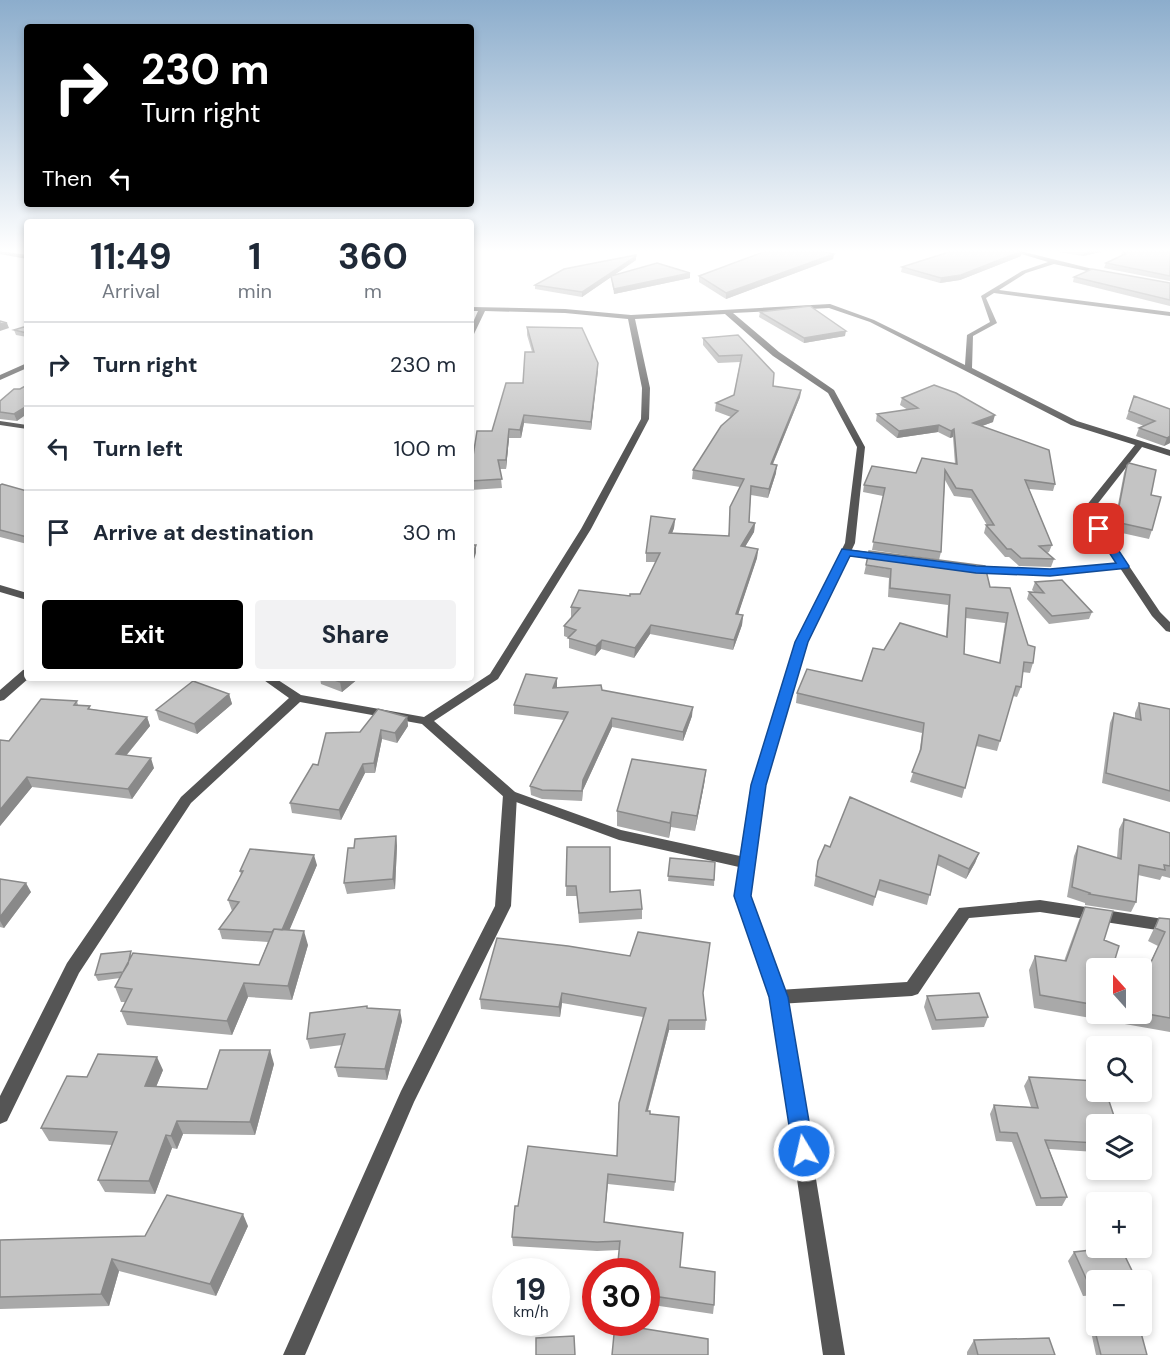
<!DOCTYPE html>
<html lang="en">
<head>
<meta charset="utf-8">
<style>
	:root { --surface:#fff; --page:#f2f2f3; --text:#1f2937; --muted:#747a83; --line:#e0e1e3; --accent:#000 }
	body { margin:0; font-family:"DM Sans",sans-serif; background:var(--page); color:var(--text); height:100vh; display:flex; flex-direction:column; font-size:22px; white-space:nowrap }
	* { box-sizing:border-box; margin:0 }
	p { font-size:20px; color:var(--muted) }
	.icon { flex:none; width:33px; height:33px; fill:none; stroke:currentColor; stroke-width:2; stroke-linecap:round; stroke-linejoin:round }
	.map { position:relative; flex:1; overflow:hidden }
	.details { position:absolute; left:24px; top:219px; width:450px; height:462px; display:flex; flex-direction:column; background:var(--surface); border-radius:6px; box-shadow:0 3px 9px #0003 }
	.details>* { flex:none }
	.top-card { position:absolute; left:24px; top:24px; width:450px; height:183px; border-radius:6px; box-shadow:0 3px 9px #0003; background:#000; color:#fff; overflow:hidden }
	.needle { width:39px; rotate:339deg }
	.controls { position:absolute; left:1086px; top:958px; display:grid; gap:12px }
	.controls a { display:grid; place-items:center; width:66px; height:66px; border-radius:6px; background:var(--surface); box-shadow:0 3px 9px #0003; font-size:30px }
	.speed { position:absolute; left:492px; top:1258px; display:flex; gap:12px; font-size:30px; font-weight:700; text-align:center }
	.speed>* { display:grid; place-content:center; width:78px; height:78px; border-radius:50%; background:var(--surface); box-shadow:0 3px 9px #0003; line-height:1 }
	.speed small { font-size:15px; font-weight:400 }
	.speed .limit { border:9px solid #d22; background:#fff; color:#111 }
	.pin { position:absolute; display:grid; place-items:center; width:51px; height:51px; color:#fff; margin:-26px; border-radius:12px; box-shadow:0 3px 9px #0006 }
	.me { position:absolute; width:66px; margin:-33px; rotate:351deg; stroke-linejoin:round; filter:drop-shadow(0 0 4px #0008) }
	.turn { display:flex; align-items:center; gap:21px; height:126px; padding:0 18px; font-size:27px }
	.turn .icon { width:78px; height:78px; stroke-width:2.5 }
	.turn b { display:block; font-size:42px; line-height:51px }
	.then { display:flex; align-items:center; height:57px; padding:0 18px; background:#0003; gap:12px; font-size:22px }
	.eta { display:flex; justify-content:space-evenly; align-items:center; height:102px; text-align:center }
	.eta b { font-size:36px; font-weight:700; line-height:42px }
	.primary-button { display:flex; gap:12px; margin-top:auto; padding:12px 18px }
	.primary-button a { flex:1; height:69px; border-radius:6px; background:var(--accent); color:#fff; font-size:24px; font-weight:700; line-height:69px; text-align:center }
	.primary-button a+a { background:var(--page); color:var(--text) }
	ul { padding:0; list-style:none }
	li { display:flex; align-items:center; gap:18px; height:84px; padding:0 18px; border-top:2px solid var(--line) }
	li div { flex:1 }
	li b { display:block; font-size:22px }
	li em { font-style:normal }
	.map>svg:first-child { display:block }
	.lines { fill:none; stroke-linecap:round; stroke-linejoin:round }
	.service { fill:#555; fill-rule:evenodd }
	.minor { fill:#555; fill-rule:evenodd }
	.wall { fill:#a9a9a9; fill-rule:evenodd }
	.shaded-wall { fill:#898989 }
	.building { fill:#c4c4c4; stroke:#898989; stroke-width:1.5; fill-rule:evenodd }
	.route { fill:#1a73e8; stroke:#114b97; stroke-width:1.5 }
</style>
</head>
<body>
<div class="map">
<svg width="1170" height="1355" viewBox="0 0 1170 1355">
	<rect width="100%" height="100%" fill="#fff"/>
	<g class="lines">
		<path class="service" d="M0 421 27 425V429L0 425Z
			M846 549 883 554 888 557 883 560 842 554V550Z
			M1123 563 1127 564 1128 566 1127 568 1050 575 972 572 967 569 972 566 1050 569Z
			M510 790 515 792 517 795 511 906 414 1102 305 1355H283L401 1091 495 906 503 795 505 792Z
			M1040 900 1170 920V932L1040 912 969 918 918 994 912 996 778 1004 772 1002 770 997 772 992 778 990 907 982 959 908Z"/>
		<path class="minor" d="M0 251 27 255V259L0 254Z
			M1012 251H1020L1109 273 1106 275 1054 264 1026 273 999 290 1170 312V316L994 293 986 298 997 323 973 336 972 368 1077 421 1170 450V456L1142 447 1092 511 1160 612 1170 622V632L1166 631 1152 616 1082 511 1135 445 1071 425 870 322 829 308 733 313 779 352 834 390 865 447 855 543 808 642 765 785 750 896 786 997 845 1355H823L770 997 734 896 739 867 619 840 505 798 422 724 300 702 191 803 79 973 7 1121 0 1124V1096L67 963 181 797 289 698 261 678H275L301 695 424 717 490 674 581 529 641 419 642 388 628 319 565 313 485 311 474 334 471 336V327L478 311H471V307L565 309 631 315 830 304 874 320 965 365 967 335 990 322 981 296 1022 271 1048 262ZM725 314 773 356 828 393 857 447 845 543 796 642 751 785 740 856 621 830 515 792 434 721 498 679 591 529 649 419 650 388 635 319Z
			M27 363V368L0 380V375Z
			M0 585 27 593V600L0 592Z
			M27 669V678H29L4 700 0 701V690L23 670Z"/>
	</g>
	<path class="wall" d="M1053 251H1105L1083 256Z
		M1121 251H1170V281L1104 268 1106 263 1122 255Z
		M834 254 833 259 726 299 699 282V276Z
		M1021 256 960 280 940 283 901 272 902 267Z
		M636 260 614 275 690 273V278L614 294 611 277 582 297 535 289V285Z
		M1074 277 1170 283V306L1073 282Z
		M760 312 845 336 804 343 759 317Z
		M27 326V337L16 335 14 330Z
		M527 327 598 363 591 430 524 423 521 438H509L506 469H500L502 488 471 490V469L492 431 523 383 532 352 527 335Z
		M738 335 773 386 801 390 800 397 773 464 776 473 768 498 751 495 749 522 755 523 754 532 745 547 758 549 757 558 738 614 743 615 742 625 733 650 650 634 634 658 601 649 595 656 569 648V638L564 636V626L573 617H571V607L640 594 656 562H646V553L675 519 674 528 672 533 728 536 740 487 692 479 693 470 731 417 715 411 716 403 734 395 740 362 718 363 703 345V338Z
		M20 389 17 421 0 419V401Z
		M1134 396 1170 409V443L1164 446 1136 436 1139 428 1144 426 1126 419Z
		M902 398 993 422 982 426 1055 484 1053 491 1029 489 1052 545 1049 552 1047 553 1054 559 1051 567 1019 566 1009 557H1005L984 533 986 525H987L971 498 954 496 945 480 941 552 939 560 872 550 883 496 863 492 864 485 955 464 953 437 950 438 938 432 897 438 876 421 877 414 908 410 900 405Z
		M1127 465 1152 530 1149 539 1113 531 1124 473Z
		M0 485 27 491V544L0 537Z
		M866 565 990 587 1010 588 1033 663 1030 673 1022 672 1021 687 1017 697 1013 696 997 751 976 746 962 798 910 782 919 755 922 733 796 703 797 693 862 681 946 636 948 605 888 597 889 578 864 574ZM966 618 1005 623 999 663 964 654Z
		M1035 582 1092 612 1089 619 1049 624 1027 599 1029 592H1034L1032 590Z
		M320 678H359L342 692 321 684Z
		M557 687V688L602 690 692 716 683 741 612 727 583 790 582 801 542 799 531 795 530 786 564 720 514 714V705Z
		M229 694 232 704 197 734 159 720 156 710Z
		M77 701 78 705 91 709 147 717 150 726 126 756 154 768 132 799 32 787 0 826V740L9 741Z
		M1139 703 1170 709V802L1102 783 1110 723 1114 713 1135 718V713Z
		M407 717 408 726 397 743 382 739 375 773H365L341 820 292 813 290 803 318 765 360 732Z
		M706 770 704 785 695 831 671 827 669 838 617 826V811Z
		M1124 819 1170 833V878L1162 876 1160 880 1138 875 1136 902 1131 912 1085 905V903L1067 897 1074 856 1078 846 1117 858 1119 829Z
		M396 836 397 846 395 889 347 894 344 883 354 848Z
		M567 847 610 892 642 909V919L579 923 577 896H566Z
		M830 847 979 853 975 863 966 879 937 865 927 905 877 890 873 906 814 886 818 861Z
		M670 858 715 862 714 886 668 881Z
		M317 865 289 930 308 945 292 1000 248 997 232 1035 127 1025 121 1011 125 1002H121L115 987 120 978 98 981 95 975 132 955 259 965 268 942 222 939 219 929 232 911 228 900 241 875 240 871Z
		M0 879 31 892 4 928 0 927Z
		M1085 907 1104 940 1096 969V1014H1142V974L1144 975 1158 946 1148 941 1159 918 1170 919V1032L1034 1008 1029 970 1035 956 1064 961 1079 920Z
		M497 938 703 993 706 1020 705 1030H669L648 1111 650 1114 675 1182 674 1191 608 1184 604 1222 680 1267 714 1305 713 1314 646 1304V1272L619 1250 597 1251 513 1246 512 1237 518 1206 617 1156 643 1017 562 1003 560 1017 481 1009 480 999Z
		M927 996 988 1017 984 1027 932 1030 924 1007Z
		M368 1008 402 1021 387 1080 338 1077 335 1067 342 1045 310 1049 307 1039Z
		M274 1064 255 1135 183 1134 177 1149 172 1148 155 1194 105 1192 98 1180 112 1145 49 1141 41 1128 87 1077 163 1070 156 1087 207 1089Z
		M1029 1077 1096 1125V1152L1049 1149 1067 1197 1062 1206H1036L1012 1142 996 1141 990 1114 994 1105 1031 1107 1024 1086Z
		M248 1226 216 1296 119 1271 109 1306 0 1309V1240L145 1236Z
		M1074 1252 1096 1281V1295L1083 1296 1068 1261Z
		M1093 1323 1147 1355H1096L1090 1327Z
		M974 1340 1055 1355H967V1352Z"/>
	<path class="shaded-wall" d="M1022 251 1021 256 960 280 940 283 941 278Z
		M1088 251H1105L1083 256 1085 252Z
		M834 254 833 259 726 299V293Z
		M636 256V260L582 297V292Z
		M690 273V278L614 294V289Z
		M7 323 9 328 0 331V324Z
		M846 331 845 336 804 343V338Z
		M598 363V371L591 430V422Z
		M801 390 800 397 769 473 771 464Z
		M27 406V414L17 421 14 414Z
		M524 415V423L521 438 520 430Z
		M995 415 993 422 971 430 973 423Z
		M939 425 938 432 897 438 899 431Z
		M509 429V438L506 469V460Z
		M954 429 953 437 950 438 951 431Z
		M1170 436V443L1164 446 1167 438Z
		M777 465 776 473 768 498 769 489Z
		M675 519 674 528 669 542V533Z
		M755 523 754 532 740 555 741 546Z
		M476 545V553L471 569V560Z
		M758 549 757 558 735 624 736 614Z
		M743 615 742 625 733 650 734 640Z
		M651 625 650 634 634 658 635 648Z
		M602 640 601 649 595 656 596 646Z
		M345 678H359L342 692 340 682Z
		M557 678V687L553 698V688Z
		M229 694 232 704 197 734 194 724Z
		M693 707 692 716 683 741V732Z
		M147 717 150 726 119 764 116 754Z
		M407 717 408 726 397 743 395 733Z
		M612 718V727L583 790 582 801 583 780Z
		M381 730 382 739 375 773 374 763Z
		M151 758 154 768 132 799 128 789Z
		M363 764 365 773 341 820 339 810Z
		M706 770 704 785 695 831 697 816Z
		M27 777 32 787 0 826V810Z
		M672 812 671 827 669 838 670 823Z
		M396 836 397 846 395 889 393 879Z
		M979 853 975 863 966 879 969 869Z
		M314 855 317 865 284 943 281 933Z
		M26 883 31 892 4 928 0 921V917Z
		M304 931 308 945 292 1000 288 986Z
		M244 983 248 997 232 1035 227 1021Z
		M562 993V1003L560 1017 559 1007Z
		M400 1010 402 1021 387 1080 385 1069Z
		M669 1020V1030L645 1121 646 1111Z
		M270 1050 274 1064 255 1135 250 1122Z
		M157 1057 163 1070 151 1099 145 1086Z
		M177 1121 183 1134 177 1149 171 1136Z
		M166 1135 172 1148 155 1194 149 1181Z
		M243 1214 248 1226 216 1296 210 1284Z
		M112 1259 119 1271 109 1306 101 1294Z"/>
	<path class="building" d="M766 251H820L834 254 726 293 699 276Z
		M952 251H1022L961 275 941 278 902 267Z
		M1124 251H1170V276L1106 263 1125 254Z
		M636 255V256L582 292 535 285 564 269Z
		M657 263 690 273 614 289 611 276Z
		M1092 269 1170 283V300L1074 277Z
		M810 306 846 331 804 338 760 312Z
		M0 321 7 323 0 324Z
		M27 326V333L14 330Z
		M527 327 582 328 598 363 591 422 524 415 520 430 509 429 506 460H498L502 479 471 481V469L477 431H492L506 383H523L525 352H534Z
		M738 335 774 373 773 386 801 390 771 464 777 465 769 489 751 486 749 522 755 523 741 546 758 549 736 614 743 615 734 640 651 625 635 648 602 640 596 646 568 638 576 630 564 626 580 608 571 607 579 590 630 596V594H640L660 553H646L651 516 675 519 669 533 729 536 730 507 744 479 693 470 721 426 738 411 716 403 734 395 742 355 719 356 703 338Z
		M27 385V406L14 414 0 412V401L14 389H20Z
		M934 385 956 393 995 415 973 423 1049 450 1055 484 1025 480 1052 545 1039 546 1054 559 1021 558 1011 549H1007L986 525H994L972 490 956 488 945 470 941 552 873 542 885 488 864 485 872 466 916 473 922 458 957 464 954 429 951 431 939 425 899 431 877 414 918 408 902 398Z
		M1134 396 1170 409V436L1167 438 1139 428 1155 421 1129 411Z
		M1129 463 1156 470 1151 495 1161 497 1152 530 1116 522 1127 465Z
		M2 484 27 491V537L0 530V485Z
		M471 545H476L471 560Z
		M869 551 985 566 990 587 1010 588 1028 645 1035 647 1033 663 1024 662 1021 687 1016 686 1000 741 979 735 965 788 912 772 921 749 924 723 797 693 807 669 862 681 873 648 884 650 900 623 947 637 950 595 890 588 891 569 866 565ZM966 608 1008 613 1000 663 964 654Z
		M1062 580 1092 612 1052 616 1029 592 1044 593 1035 582Z
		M526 674 557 678 553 688 601 685 602 690 693 707 683 732 612 718 583 780 582 791 542 790 530 786 568 712 514 705Z
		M329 678H345L340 682Z
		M193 681 229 694 194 724 156 710Z
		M41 699 77 701 74 705 90 706 88 709 147 717 116 754 151 758 128 789 27 777 0 810V740L9 741Z
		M1139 703 1170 709V791L1106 773 1114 713 1141 720Z
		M378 709 407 717 395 733 381 730 374 763 363 764 339 810 290 803 313 764 318 765 326 733 360 732Z
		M632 759 706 770 697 816 672 812 670 823 617 811Z
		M850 797 979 853 969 869 939 855 930 895 880 880 875 897 816 876 818 861 825 845 830 847Z
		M1124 819 1170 833V866L1164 865 1165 870 1139 865 1136 902 1089 894 1090 893 1072 887 1078 846 1121 859Z
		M396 836 393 879 344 883 348 848H354L355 839Z
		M567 847H610V892L640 890 642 909 579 913 576 886H566Z
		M250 849 314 855 282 930 274 929 272 932 219 929 239 902 228 900 243 871H240Z
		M670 858 715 862 714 880 668 876Z
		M0 879 26 883 0 917Z
		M1085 907 1113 911 1104 940 1119 946 1112 969H1096V1005L1040 995 1035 956 1066 961Z
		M1159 918 1170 919V1018L1142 1013V974L1145 975 1165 932 1155 928Z
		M274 929 304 931 288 986 244 983 227 1021 121 1011 132 989 115 987 133 953 259 965Z
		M638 932 710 943 703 993 706 1020H669L646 1111H650V1114L679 1117 675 1182 608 1174 604 1222 683 1233 680 1267 715 1272 714 1305 646 1295V1272H617L620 1241 597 1242 512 1237 515 1206H518L528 1146 617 1156 619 1103 646 1008 562 993 559 1007 480 999 497 938 568 946 630 956Z
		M131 951 128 964 123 972 95 975 101 954Z
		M979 993 988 1017 936 1020 927 996Z
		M367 1006V1008L400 1010 385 1069 335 1067 345 1034 307 1039 310 1013Z
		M220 1050H270L250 1122 177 1121 171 1136 166 1135 149 1181 98 1180 117 1132 41 1128 67 1076 87 1077 98 1054 157 1057 145 1086 207 1089Z
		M1029 1077 1096 1081V1092H1106L1117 1125H1096V1143L1045 1140 1067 1197 1041 1198 1017 1133 1000 1132 994 1105 1038 1108Z
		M167 1195 243 1214 210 1284 112 1259 101 1294 0 1297V1240L145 1236Z
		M1109 1248H1121L1137 1281H1096V1286L1090 1287 1074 1252Z
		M1093 1323H1096V1326H1117L1140 1329 1147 1355H1101Z
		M615 1324 708 1339V1355H612Z
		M574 1336 575 1355H536V1338Z
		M1049 1338 1055 1355H978L974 1340Z"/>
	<linearGradient id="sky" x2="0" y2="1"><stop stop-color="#8cadcc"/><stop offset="0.57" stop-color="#fff"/><stop offset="1" stop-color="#fff" stop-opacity="0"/></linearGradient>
	<rect width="1170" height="440" fill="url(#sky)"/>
	<path class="route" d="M1099 526 1103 527 1129 566 1128 568 1050 576 976 573 850 556 808 642 766 785 751 896 788 997 814 1151 811 1159 804 1162 796 1159 793 1151 769 997 734 896 751 785 795 642 842 549 976 566 1050 569 1116 563 1094 529Z"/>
</svg>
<div class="controls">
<a><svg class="needle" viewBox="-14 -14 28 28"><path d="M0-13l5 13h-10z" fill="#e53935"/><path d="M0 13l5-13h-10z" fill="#747a83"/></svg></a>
<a><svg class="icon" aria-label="search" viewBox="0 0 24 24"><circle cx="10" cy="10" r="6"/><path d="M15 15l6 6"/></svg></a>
<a><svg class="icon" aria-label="layers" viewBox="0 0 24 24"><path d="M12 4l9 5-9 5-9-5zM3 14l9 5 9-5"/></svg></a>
<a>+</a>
<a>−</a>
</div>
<div class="speed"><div>19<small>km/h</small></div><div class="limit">30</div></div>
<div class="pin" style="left:1099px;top:529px;background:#d93025"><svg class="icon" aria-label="arrive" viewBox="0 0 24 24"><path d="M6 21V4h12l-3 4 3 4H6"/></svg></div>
<svg class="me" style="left:804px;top:1151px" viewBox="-20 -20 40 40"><circle r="17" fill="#1a73e8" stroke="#fff" stroke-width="3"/><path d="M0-11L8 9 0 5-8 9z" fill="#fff"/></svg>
<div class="top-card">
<div class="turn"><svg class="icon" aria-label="right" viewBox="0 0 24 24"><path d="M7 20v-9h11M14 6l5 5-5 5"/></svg><div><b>230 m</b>Turn right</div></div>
<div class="then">Then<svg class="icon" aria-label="left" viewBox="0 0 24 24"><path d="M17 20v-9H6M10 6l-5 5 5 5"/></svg></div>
</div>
<section class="details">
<div class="eta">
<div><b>11:49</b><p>Arrival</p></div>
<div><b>1</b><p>min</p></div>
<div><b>360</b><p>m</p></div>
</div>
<ul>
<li><svg class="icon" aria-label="right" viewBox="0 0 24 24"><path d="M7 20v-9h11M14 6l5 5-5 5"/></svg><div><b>Turn right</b></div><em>230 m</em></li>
<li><svg class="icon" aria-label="left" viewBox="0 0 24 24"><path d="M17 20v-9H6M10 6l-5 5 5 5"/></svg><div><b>Turn left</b></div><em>100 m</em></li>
<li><svg class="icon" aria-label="arrive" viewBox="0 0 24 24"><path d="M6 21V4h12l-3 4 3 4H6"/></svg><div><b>Arrive at destination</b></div><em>30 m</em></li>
</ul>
<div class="primary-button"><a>Exit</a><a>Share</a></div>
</section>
</div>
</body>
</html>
